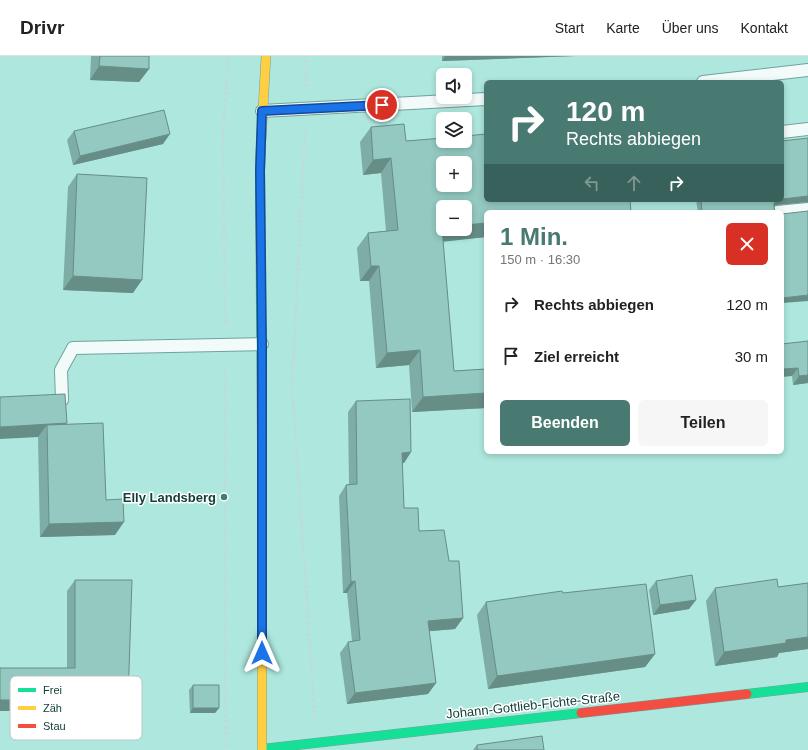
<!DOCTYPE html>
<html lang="de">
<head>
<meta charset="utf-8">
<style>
	:root { --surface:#fff; --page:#f6f6f6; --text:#222; --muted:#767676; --line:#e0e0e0; --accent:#487a72 }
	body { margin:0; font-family:Arial,sans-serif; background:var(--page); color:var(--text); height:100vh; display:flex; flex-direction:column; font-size:15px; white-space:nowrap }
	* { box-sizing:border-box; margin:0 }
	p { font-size:13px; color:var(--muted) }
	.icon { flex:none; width:22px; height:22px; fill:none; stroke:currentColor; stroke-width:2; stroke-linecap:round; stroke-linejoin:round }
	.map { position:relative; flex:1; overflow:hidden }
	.panel { position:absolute; left:484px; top:154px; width:300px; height:244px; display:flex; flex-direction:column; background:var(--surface); border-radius:6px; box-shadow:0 2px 6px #0003 }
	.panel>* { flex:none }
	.banner { position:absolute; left:484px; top:24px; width:300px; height:122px; border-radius:6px; box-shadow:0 2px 6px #0003; background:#487a72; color:#fff; overflow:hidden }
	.buttons { position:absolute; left:436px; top:12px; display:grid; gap:8px }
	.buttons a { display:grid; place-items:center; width:36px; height:36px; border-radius:6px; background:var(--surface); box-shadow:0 2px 6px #0003; font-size:20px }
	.pin { position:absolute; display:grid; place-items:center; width:34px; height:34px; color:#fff; margin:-17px; border:2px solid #fff; border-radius:50%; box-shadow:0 1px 4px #0007 }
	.me { position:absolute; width:44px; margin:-22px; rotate:0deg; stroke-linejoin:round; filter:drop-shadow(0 0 3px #0008) }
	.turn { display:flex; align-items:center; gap:14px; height:84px; padding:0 16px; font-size:18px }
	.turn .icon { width:52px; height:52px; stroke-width:2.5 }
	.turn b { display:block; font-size:28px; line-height:34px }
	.lanes { display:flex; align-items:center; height:38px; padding:0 16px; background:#0003; justify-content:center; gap:20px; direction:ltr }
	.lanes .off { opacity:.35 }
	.round { display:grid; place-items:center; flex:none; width:42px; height:42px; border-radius:6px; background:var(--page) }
	.headline { display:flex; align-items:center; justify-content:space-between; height:68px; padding:0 16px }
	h1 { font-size:24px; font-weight:700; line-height:30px; color:var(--accent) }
	.button { display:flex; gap:8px; margin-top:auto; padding:8px 16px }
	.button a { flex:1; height:46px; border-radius:6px; background:var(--accent); color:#fff; font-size:16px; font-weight:700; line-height:46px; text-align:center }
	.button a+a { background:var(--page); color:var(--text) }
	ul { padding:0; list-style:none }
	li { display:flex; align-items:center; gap:12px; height:52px; padding:0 16px }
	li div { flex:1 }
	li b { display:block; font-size:15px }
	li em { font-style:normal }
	header { display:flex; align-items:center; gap:24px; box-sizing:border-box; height:56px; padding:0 20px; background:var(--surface); border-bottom:1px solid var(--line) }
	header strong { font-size:19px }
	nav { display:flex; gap:22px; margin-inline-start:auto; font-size:14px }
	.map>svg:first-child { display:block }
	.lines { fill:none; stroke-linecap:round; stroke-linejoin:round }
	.lane-casing { stroke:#70a39b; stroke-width:14 }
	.fast-casing { stroke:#70a39b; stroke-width:10 }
	.slow-casing { stroke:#70a39b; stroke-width:10 }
	.jam-casing { stroke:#70a39b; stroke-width:10 }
	.path { stroke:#c5d8d4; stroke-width:2.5; stroke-dasharray:3 3; stroke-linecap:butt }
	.lane { stroke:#f3fbfa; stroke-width:12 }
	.fast { stroke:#16e098; stroke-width:9 }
	.slow { stroke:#ffcf43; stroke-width:9 }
	.jam { stroke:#f24e42; stroke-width:9 }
	.wall { fill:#7eada6 }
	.shaded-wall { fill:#678d87 }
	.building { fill:#93c9c1; stroke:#678d87; fill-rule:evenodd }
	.route-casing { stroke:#114b97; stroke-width:10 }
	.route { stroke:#1a73e8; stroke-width:7 }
	.poi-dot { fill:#487a72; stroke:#fff; stroke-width:1.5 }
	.labels { text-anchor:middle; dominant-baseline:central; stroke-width:3; stroke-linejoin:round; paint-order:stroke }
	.poi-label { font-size:13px; font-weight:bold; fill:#114039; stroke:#fff; text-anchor:end }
	.street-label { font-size:13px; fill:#114039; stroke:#fff }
	.key { fill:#fff; stroke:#b8c6c4; stroke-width:1 }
	.key-label { font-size:11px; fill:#114039 }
</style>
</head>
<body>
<header>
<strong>Drivr</strong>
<nav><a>Start</a><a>Karte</a><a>Über uns</a><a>Kontakt</a></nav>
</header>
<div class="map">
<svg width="808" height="694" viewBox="0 0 808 694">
	<rect width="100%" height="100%" fill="#ade7dd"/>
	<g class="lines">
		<defs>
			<path id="lane" d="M703 26 808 14
				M262 55 486 43
				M782 76 808 73
				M777 156 808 153
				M62 344 61 314 73 292 262 288"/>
			<path id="fast" d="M261 88 260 115 262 391
				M747 638 808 631
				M262 693 581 657"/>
			<path id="slow" d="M261 88 266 0
				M262 391V694"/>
			<path id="jam" d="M581 657 747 638"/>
		</defs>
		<use href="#lane" class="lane-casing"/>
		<use href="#fast" class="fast-casing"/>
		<use href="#slow" class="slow-casing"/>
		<use href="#jam" class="jam-casing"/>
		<path class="path" d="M306 31V0
			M305 74 292 329 315 662
			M225 267 223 76 228 0
			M225 310V648L227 694"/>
		<use href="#lane" class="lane"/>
		<use href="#fast" class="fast"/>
		<use href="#slow" class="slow"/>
		<use href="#jam" class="jam"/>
	</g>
	<path class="wall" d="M91 0H149V13L139 26 90 24Z
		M442 0H575L442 5Z
		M371 71 406 85 486 156V181L443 185 454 315 486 313V352L412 356 409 309 376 312 369 225H360L357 192 368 177 386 175 381 117 363 119 360 86Z
		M74 75 163 88 73 109 67 84Z
		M77 118 133 237 63 234 68 131Z
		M696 144H782L807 146 776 149 774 150 775 155 778 156H698Z
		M808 285V327L793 329 792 320Z
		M0 341 66 368 106 444 115 479 40 481 38 381Z
		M356 345 411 396 404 407H402L404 452 419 475 449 505 463 562 455 573 429 575 436 627 428 638 347 648 340 597 348 586 352 585 347 537H343L339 440 346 429 349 428 348 356Z
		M75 524 128 644 121 655 67 612V535Z
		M656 525 696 544 689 553 653 559 649 534Z
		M808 527V593L779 597 777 601 715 610 706 545 715 532 778 531Z
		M563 537 655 598 645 611 488 633 477 559 486 546Z
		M193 629 219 652 215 657H190L189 634Z
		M477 689 544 694H473Z"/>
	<path class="shaded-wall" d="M445 0H575L442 5Z
		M99 10 149 13 139 26 90 24Z
		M170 78 163 88 73 109 80 100Z
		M391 102 381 117 363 119 373 104Z
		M808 140V146L776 149 770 153 774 147 778 144H782V143Z
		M486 167V181L432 187 442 172H443V173H465V169Z
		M371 210H379L369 225H360Z
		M73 220 142 224 133 237 63 234Z
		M808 239V245L782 247V242Z
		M420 294 409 309 376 312 387 297Z
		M798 312 792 320 782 321V313Z
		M808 319V327L793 329 799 320Z
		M486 337V352L412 356 423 341Z
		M67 367 57 380 47 369 38 381 0 383V371Z
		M411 396 404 407 394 408 402 397Z
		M124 466 115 479 40 481 49 468Z
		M355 525 347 537H343L351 526Z
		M696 544 689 553 653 559 660 549Z
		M463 562 455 573 420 576 428 565Z
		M808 581V593L779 597 777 601 715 610 724 596 786 584Z
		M655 598 645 611 488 633 497 620Z
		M436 627 428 638 347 648 355 637Z
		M0 644H128L121 655H0Z
		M193 652H219L215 657H190Z"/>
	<path class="building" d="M100 0H149V13L99 10Z
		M164 54 170 78 80 100 74 75Z
		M404 68 406 85 443 82V85H465V80L486 78V144H630L631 156H486V167L465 169V151H443V172H442L454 315 486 313V337L423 341 420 294 387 297 379 210H371L368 177 398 174 391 102 373 104 371 71ZM443 107H465V129H443Z
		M808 82V140L782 143V85Z
		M77 118 147 122 142 224 73 220Z
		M701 144H778L774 147V151L775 155 778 156H702Z
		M808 155V239L782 242V158Z
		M808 285V319L799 320 798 312 782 313V288Z
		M65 338 67 367 0 371V341Z
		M410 343 411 396 402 397 404 452H418L419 475 444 474 449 505H459L463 562 428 565 436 627 355 637 348 586 360 584 355 525 351 526 346 429 357 428 356 345Z
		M103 367 106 444 123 443 124 466 49 468 47 369Z
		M692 519 696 544 660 549 656 525Z
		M777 523 778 531 808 527V581L786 584V587L724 596 715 532Z
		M75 524H132L128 644H0V612H75Z
		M646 528 655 598 497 620 486 546 562 535 563 537Z
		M193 629H219V652H193Z
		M542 680 544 694H477V689Z"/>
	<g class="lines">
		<defs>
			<path id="route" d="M262 597V288L260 115 262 55 382 49"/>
		</defs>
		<use href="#route" class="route-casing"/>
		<use href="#route" class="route"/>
	</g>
	<circle class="poi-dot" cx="224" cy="441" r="4"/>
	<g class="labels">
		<g class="poi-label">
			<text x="216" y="441">Elly Landsberg</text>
		</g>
		<g class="street-label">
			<text transform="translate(533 649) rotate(-6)">Johann-Gottlieb-Fichte-Straße</text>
		</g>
	</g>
	<rect x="10" y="620" width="132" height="64" rx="6" class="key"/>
	<rect x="18" y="632" width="18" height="4" fill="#16e098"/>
	<rect x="18" y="650" width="18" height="4" fill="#ffcf43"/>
	<rect x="18" y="668" width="18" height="4" fill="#f24e42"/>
	<g class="key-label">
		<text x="43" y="638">Frei</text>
		<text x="43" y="656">Zäh</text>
		<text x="43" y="674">Stau</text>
	</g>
</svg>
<div class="buttons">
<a><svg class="icon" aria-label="sound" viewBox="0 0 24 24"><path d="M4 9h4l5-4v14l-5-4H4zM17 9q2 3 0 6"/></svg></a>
<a><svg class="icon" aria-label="layers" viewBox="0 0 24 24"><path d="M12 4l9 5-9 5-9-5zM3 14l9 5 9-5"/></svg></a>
<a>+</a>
<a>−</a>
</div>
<div class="pin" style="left:382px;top:49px;background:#d93025"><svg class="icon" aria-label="arrive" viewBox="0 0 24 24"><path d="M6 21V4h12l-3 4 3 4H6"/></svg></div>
<svg class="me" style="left:262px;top:597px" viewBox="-20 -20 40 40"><path d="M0-17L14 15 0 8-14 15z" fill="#1a73e8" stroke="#fff" stroke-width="4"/></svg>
<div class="banner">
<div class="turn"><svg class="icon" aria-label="right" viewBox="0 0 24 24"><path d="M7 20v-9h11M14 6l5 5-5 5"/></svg><div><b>120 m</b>Rechts abbiegen</div></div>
<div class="lanes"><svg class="icon off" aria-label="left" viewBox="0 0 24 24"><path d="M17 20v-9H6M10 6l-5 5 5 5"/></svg><svg class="icon off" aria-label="ahead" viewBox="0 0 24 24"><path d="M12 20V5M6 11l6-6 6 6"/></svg><svg class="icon" aria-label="right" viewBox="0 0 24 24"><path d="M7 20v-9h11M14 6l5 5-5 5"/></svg></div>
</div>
<section class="panel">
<div class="headline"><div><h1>1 Min.</h1><p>150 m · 16:30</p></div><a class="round" style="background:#d93025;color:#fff"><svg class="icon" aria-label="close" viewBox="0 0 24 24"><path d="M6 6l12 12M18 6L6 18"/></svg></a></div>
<ul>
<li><svg class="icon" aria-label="right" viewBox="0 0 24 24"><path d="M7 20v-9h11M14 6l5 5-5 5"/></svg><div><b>Rechts abbiegen</b></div><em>120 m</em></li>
<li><svg class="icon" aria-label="arrive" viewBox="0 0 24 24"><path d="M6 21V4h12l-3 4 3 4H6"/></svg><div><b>Ziel erreicht</b></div><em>30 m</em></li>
</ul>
<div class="button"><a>Beenden</a><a>Teilen</a></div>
</section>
</div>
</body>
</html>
